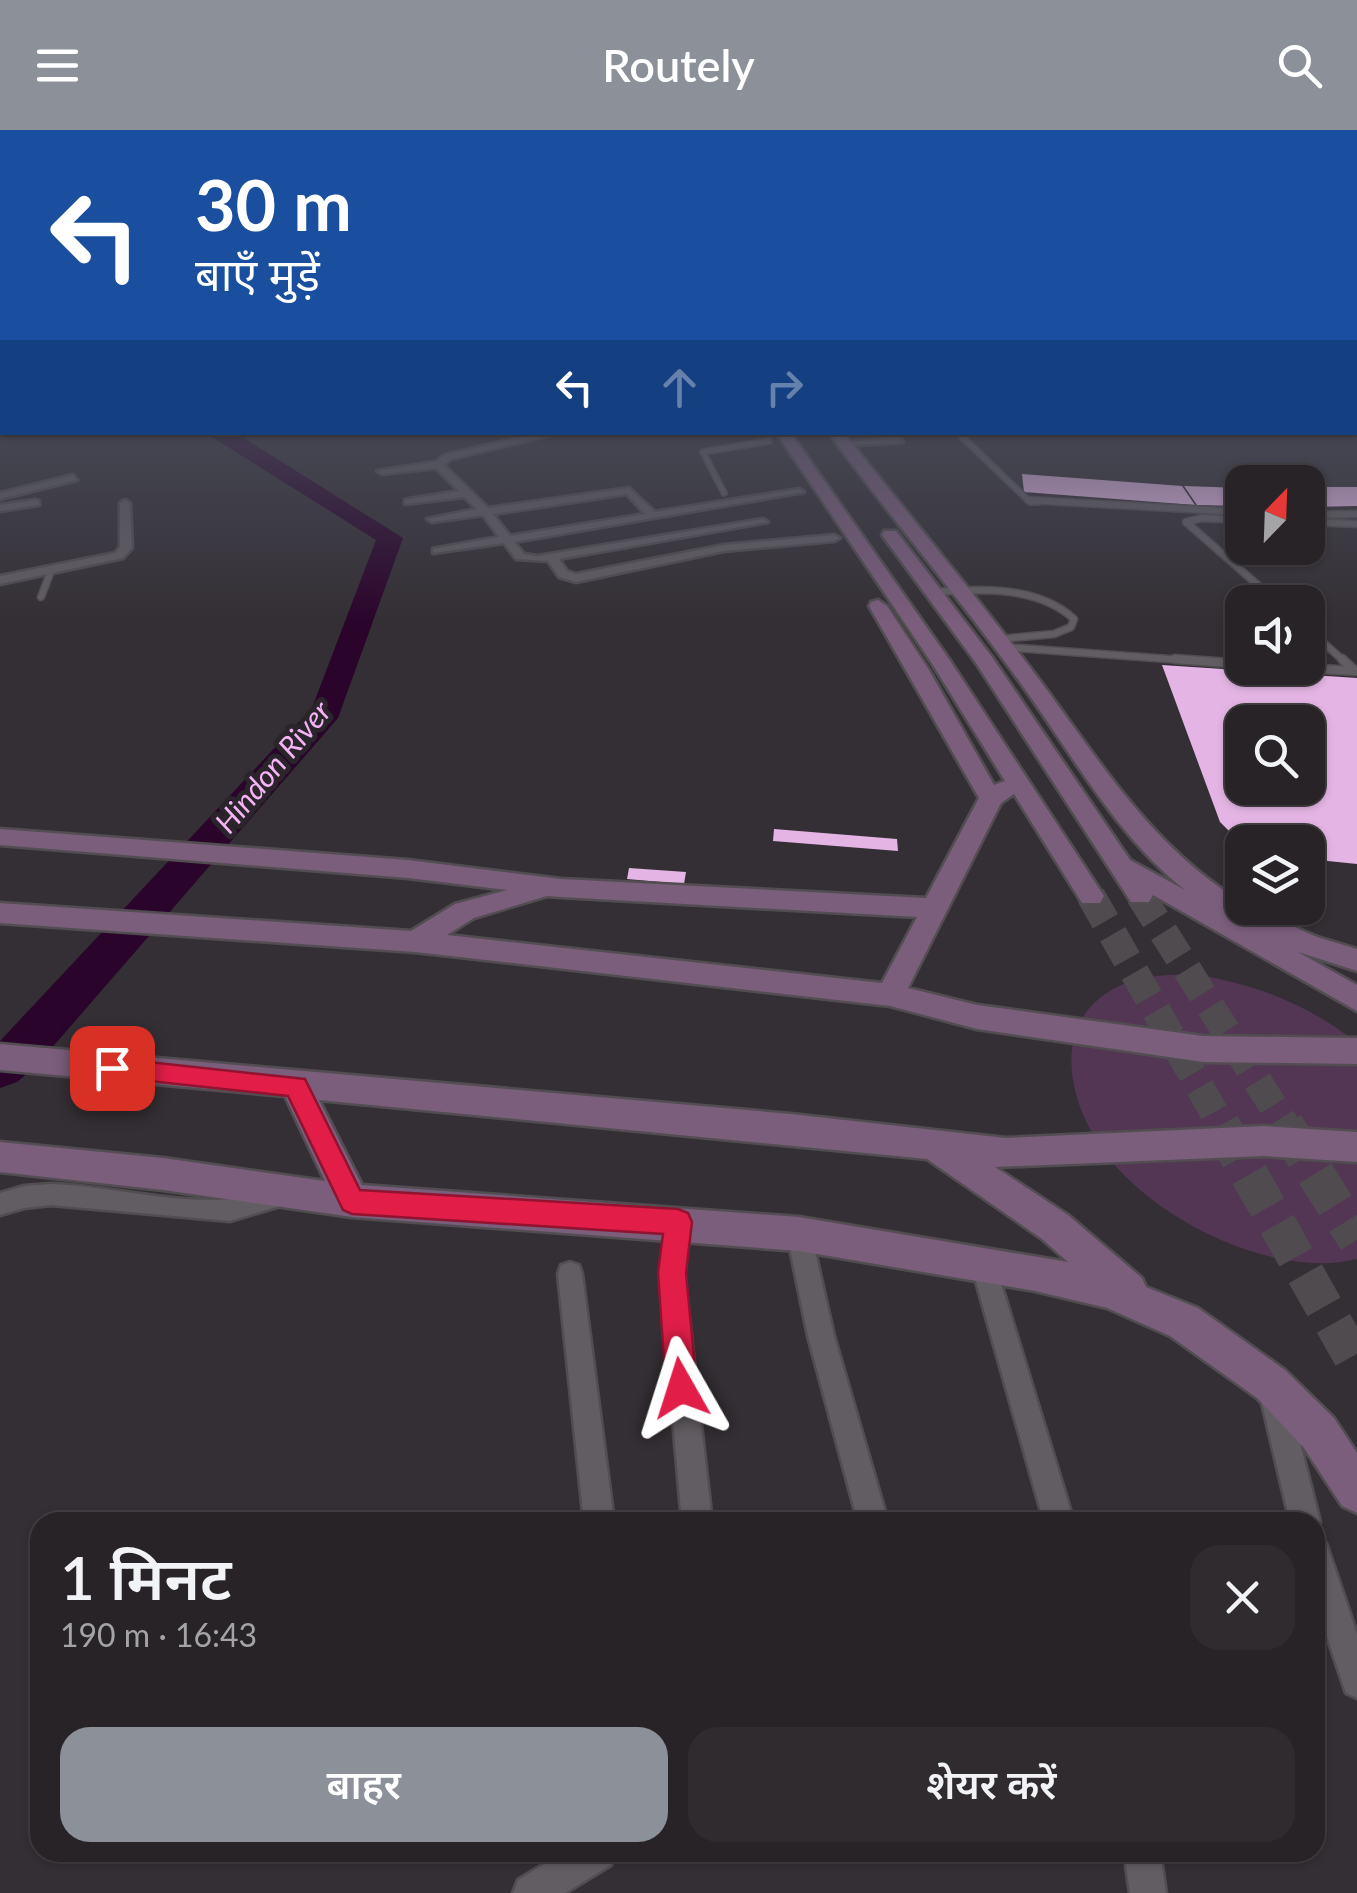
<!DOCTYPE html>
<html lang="hi">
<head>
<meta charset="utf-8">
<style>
	:root { --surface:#272327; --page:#2f2b2f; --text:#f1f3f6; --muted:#a4a4a7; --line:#434044; --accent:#8c9099 }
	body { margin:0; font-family:Lato,"Noto Sans Devanagari",sans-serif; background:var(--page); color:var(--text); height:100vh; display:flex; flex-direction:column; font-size:38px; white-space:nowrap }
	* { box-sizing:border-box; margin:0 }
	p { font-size:32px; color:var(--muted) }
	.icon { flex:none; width:55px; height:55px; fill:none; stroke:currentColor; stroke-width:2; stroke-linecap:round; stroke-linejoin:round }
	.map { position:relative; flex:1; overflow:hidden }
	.drawer { position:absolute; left:30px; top:1382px; width:1295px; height:350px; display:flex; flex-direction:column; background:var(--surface); border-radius:30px; box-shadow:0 2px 8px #0004,0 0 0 2px var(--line) }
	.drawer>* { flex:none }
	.banner { position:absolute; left:0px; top:0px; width:1358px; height:305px; box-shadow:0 2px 8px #0004,0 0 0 2px var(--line); background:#1a4fa0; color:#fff; overflow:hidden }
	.needle { width:65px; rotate:23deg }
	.controls { position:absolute; left:1225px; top:335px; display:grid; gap:20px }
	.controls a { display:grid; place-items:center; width:100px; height:100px; border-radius:20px; background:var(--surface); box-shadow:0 2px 8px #0004,0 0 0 2px var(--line); font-size:50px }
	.pin { position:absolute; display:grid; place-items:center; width:85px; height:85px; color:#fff; margin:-42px; border-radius:20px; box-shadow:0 5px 15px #0006 }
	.me { position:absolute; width:110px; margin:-55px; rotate:354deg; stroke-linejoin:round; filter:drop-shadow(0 0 8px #0008) }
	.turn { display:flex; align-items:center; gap:35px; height:210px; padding:0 30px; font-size:45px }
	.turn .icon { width:130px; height:130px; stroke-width:2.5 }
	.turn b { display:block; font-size:70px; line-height:85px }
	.lanes { display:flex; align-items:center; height:95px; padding:0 30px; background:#0003; justify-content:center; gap:50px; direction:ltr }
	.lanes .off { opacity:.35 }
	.round { display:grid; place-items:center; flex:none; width:105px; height:105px; border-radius:30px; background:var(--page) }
	.headline { display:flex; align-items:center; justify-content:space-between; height:170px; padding:0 30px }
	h1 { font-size:60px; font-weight:600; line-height:75px }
	.button { display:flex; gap:20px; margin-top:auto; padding:20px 30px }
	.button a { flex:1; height:115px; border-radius:30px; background:var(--accent); color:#fff; font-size:40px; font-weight:600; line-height:115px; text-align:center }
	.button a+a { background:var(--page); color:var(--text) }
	header { display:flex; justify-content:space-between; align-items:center; height:130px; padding:0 30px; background:var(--accent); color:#fff; font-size:45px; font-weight:600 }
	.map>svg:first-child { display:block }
	.green { fill:#533554 }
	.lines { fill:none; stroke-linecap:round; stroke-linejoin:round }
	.stream { stroke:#2a042b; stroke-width:4 }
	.river { fill:#2a042b; fill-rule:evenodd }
	.building { fill:#e4b5e4; fill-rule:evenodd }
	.secondary-tunnel-far1 { stroke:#4f4b4f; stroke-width:29; stroke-dasharray:29 15; stroke-linecap:butt }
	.secondary-tunnel { stroke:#4f4b4f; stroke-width:38; stroke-dasharray:38 19; stroke-linecap:butt }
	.lane-far2-casing { stroke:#514d51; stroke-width:8 }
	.lane-far1-casing { stroke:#514d51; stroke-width:9 }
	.lane-casing { stroke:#514d51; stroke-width:11 }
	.street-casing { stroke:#514d51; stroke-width:5 }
	.secondary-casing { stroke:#514d51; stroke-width:5 }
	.lane-far2 { stroke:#625d62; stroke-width:5 }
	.lane-far1 { stroke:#625d62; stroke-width:6 }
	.lane { stroke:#625d62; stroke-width:8 }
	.street { fill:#625d62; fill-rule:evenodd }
	.secondary { fill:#7b5d7c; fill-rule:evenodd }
	.route { fill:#e11d48; stroke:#92132f; stroke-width:2.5 }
	.labels { text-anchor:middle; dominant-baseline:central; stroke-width:10; stroke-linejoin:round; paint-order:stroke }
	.far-water-label { font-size:30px; font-style:italic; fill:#f5b3f5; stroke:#2a252a }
</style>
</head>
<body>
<header><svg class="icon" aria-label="menu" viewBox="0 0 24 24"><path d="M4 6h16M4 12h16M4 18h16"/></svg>Routely<svg class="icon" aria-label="search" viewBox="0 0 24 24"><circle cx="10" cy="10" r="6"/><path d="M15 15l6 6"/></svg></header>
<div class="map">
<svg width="1357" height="1763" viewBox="0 0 1357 1763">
	<rect width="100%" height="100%" fill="#342f34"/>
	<path class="green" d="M1193 844C1255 854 1308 874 1357 913V1129C1277 1149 1164 1094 1112 1032 1070 982 1044 892 1119 856 1142 845 1168 845 1193 844Z"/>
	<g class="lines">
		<path class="stream" d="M235 311 251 302"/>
		<path class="river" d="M204 302H233L242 307 403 408 338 588 37 935 17 952 0 958V911L312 578 376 410Z"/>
	</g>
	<path class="building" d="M1022 344 1182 356 1195 375 1024 362Z
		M1184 356 1242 358V376L1197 375Z
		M1308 357H1357V376L1308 377Z
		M1162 535 1357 548V734L1308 729V712H1244L1228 700 1220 692ZM1242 592H1308V658H1242Z
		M774 699 897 709 898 721 773 711Z
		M629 738 686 742 684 754 627 749Z"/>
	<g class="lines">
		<path class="secondary-tunnel-far1" d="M1140 765 1287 998
			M1091 766 1223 998"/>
		<path class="secondary-tunnel" d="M1221 995 1357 1235
			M1285 995 1357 1110"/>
		<defs>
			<path id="lane-far2" d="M957 302 1030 372H1038
				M724 363 703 322 769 311"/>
			<path id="lane-far1" d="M1028 370 1242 382
				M1308 385 1357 384
				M1242 390 1202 388 1186 392 1277 472
				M1308 392 1357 394
				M933 462C980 459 1037 455 1074 489L1071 497 1054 504 999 509
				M41 467 51 441
				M1308 499 1345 532
				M1004 517 1210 532"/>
			<path id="lane" d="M1175 529 1242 534
				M1342 529 1355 541
				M1301 538 1356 541"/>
			<path id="street" d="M1355 267H1357V273H1355Z
				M544 302H563L451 329 444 335 488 378 629 358 655 382 799 359 804 362 514 412 524 424 538 426 763 389 768 392 559 429 567 441 576 444 724 415 834 405 840 408 834 411 724 421 576 452 559 447 548 431 516 429 504 413 433 423V419L437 418 499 407 483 385 432 392 427 389 477 379 464 367 405 374V370L409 369 459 361 436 338 382 344 377 341 435 332 445 325ZM627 364 645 384 510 406 493 384Z
				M900 307 903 312 843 316 838 313Z
				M73 345 77 350 0 369V363Z
				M35 370 39 371V375L0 381V375Z
				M125 370 130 373 132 418 123 428 0 454V446L115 423 120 417V373Z
				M51 1054C110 1056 171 1074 230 1069 249 1067 273 1051 290 1057L294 1065 290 1073 230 1091 51 1075 24 1078 0 1085V1063L24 1056Z
				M679 1081 687 1084 691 1092 684 1143 712 1392H682L660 1143 671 1084Z
				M799 1093 808 1096 811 1104 834 1206 888 1392H858L808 1206 787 1104 790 1096Z
				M983 1122 992 1126 995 1134 1074 1392H1044L971 1134 974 1126Z
				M570 1132 579 1135 582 1144 614 1392H584L558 1144 561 1135Z
				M1274 1251 1284 1255 1288 1265 1320 1392 1315 1403V1392H1290L1260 1265 1264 1255Z
				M1315 1409 1326 1413 1357 1504V1568L1346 1563 1315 1471Z
				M564 1722H616L611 1735 565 1763H513L518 1750Z
				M1124 1722H1160L1166 1763H1130Z"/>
			<path id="secondary" d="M776 302H790L951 532 1104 766 1100 773H1082L1014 664 1001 673 908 858 977 875 1203 906 1357 908V934L1203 932 977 899 890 876 415 822 0 793V773L411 801 455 774 507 760 408 748 0 715V699L408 730 561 749 926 768 979 668 869 476 871 472 878 470 887 476 929 540 994 655 1005 651 931 532ZM547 766 561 767 917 787 882 853 447 805 474 788Z
				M828 302H843C905 380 969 457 1029 536 1094 621 1148 716 1242 772V778H1252L1317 807 1357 819V841L1298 822 1357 855V881L1153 765 1149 772H1131L976 533 882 405 884 401H896L992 527 1130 730 1185 760C1115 705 1071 622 1019 551 958 466 890 387 828 302Z
				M0 914 791 984 1006 1008 1264 996 1357 1002V1032L1264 1026 995 1037 1068 1085 1142 1148 1146 1157 1198 1178 1285 1240 1334 1288 1357 1323V1383L1342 1376 1304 1318 1257 1268 1170 1206 1107 1178 1035 1161 799 1121 352 1087 163 1060 0 1042V1012L163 1028 325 1051 285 966 0 940ZM319 970 927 1029 1042 1109 1068 1132 799 1087 362 1055Z"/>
		</defs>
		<use href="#lane-far2" class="lane-far2-casing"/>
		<use href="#lane-far1" class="lane-far1-casing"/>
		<use href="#lane" class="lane-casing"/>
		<use href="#street" class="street-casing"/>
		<use href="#secondary" class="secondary-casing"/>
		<use href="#lane-far2" class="lane-far2"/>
		<use href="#lane-far1" class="lane-far1"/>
		<use href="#lane" class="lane"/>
		<use href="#street" class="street"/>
		<use href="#secondary" class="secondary"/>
	</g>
	<linearGradient id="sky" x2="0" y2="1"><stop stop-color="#1d1a1d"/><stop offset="0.5" stop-color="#4a4d5c"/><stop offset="1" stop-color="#4a4d5c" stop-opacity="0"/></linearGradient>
	<rect width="1357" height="494" fill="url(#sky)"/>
	<path class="route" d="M112 928 305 949 360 1060 678 1079 688 1083 692 1092 686 1143 697 1258 692 1268 681 1273 670 1268 666 1258 658 1143 663 1104 352 1084 343 1080 288 966 112 947 104 945 100 938 104 930Z"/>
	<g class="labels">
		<g class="far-water-label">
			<text transform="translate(272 636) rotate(-50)">Hindon River</text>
		</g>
	</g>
</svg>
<div class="controls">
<a><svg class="needle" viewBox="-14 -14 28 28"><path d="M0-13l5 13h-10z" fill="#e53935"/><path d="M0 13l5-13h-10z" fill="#a4a4a7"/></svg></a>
<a><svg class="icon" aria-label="sound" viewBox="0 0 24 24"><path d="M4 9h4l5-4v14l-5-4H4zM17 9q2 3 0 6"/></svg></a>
<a><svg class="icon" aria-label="search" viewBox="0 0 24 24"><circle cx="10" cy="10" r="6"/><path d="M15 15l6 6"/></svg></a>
<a><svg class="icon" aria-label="layers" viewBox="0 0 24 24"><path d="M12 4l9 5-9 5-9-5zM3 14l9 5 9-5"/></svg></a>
</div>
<div class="pin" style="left:112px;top:938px;background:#d93025"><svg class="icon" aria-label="arrive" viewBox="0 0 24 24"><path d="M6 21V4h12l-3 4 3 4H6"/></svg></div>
<svg class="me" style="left:681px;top:1258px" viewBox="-20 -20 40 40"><path d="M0-17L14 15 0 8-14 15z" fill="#e11d48" stroke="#fff" stroke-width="4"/></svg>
<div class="banner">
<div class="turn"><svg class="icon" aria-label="left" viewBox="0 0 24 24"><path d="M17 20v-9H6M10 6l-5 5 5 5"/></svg><div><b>30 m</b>बाएँ मुड़ें</div></div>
<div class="lanes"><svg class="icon" aria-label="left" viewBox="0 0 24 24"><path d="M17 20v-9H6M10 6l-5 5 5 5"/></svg><svg class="icon off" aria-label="ahead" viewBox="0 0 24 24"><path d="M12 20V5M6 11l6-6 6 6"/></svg><svg class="icon off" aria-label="right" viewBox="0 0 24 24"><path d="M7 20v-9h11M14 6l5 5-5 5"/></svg></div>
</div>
<section class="drawer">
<div class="headline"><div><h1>1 मिनट</h1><p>190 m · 16:43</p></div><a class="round"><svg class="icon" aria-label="close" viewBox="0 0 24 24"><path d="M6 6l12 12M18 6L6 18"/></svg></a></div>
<div class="button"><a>बाहर</a><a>शेयर करें</a></div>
</section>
</div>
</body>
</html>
